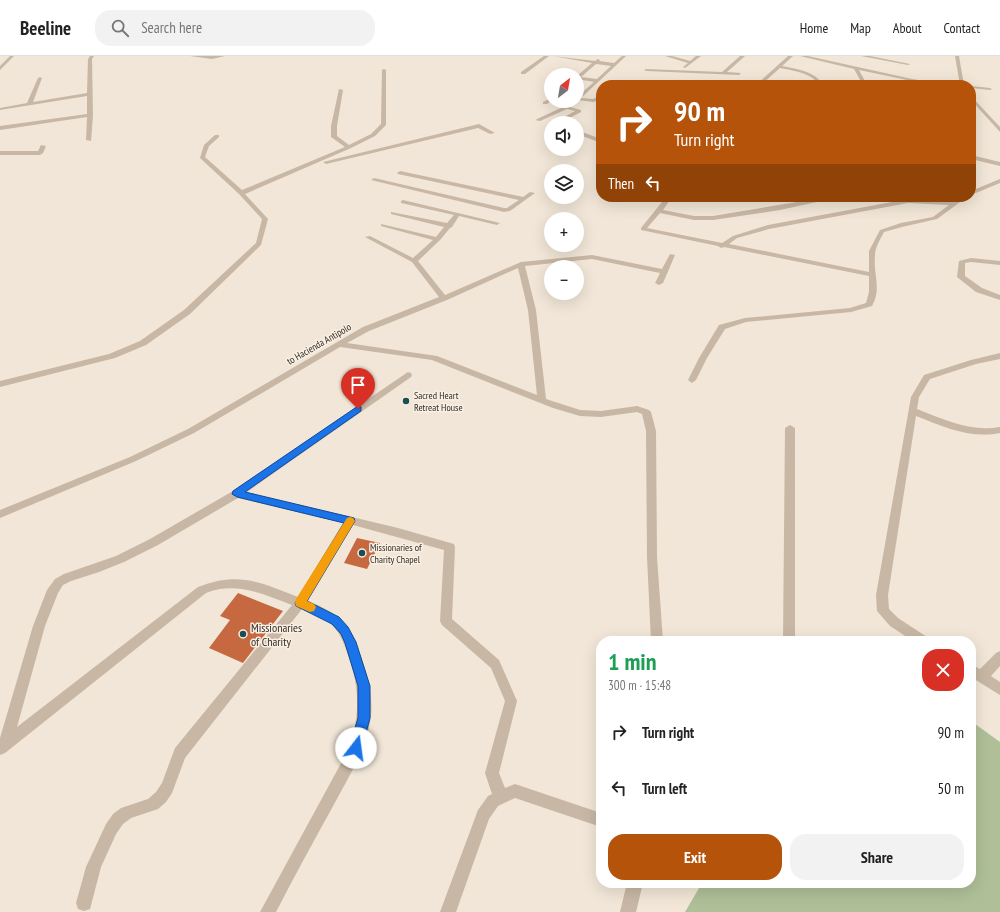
<!DOCTYPE html>
<html lang="en">
<head>
<meta charset="utf-8">
<style>
	:root { --surface:#fff; --page:#f2f2f2; --text:#222; --muted:#767676; --line:#e0e0e0; --accent:#b45309 }
	body { margin:0; font-family:"PT Sans Narrow",sans-serif; background:var(--page); color:var(--text); height:100vh; display:flex; flex-direction:column; font-size:15px; white-space:nowrap }
	* { box-sizing:border-box; margin:0 }
	p { font-size:13px; color:var(--muted) }
	.icon { flex:none; width:22px; height:22px; fill:none; stroke:currentColor; stroke-width:2; stroke-linecap:round; stroke-linejoin:round }
	.map { position:relative; flex:1; overflow:hidden }
	.sheet { position:absolute; left:596px; top:580px; width:380px; height:252px; display:flex; flex-direction:column; background:var(--surface); border-radius:16px; box-shadow:0 4px 16px #0002 }
	.sheet>* { flex:none }
	.guide { position:absolute; left:596px; top:24px; width:380px; height:122px; border-radius:16px; box-shadow:0 4px 16px #0002; background:#b45309; color:#fff; overflow:hidden }
	.needle { width:26px; rotate:31deg }
	.controls { position:absolute; left:544px; top:12px; display:grid; gap:8px }
	.controls a { display:grid; place-items:center; width:40px; height:40px; border-radius:50%; background:var(--surface); box-shadow:0 4px 16px #0002; font-size:20px }
	.pin { position:absolute; display:grid; place-items:center; width:34px; height:34px; color:#fff; margin:-41px -17px; border-radius:50% 50% 50% 0; rotate:-45deg; box-shadow:0 0 4px #0007 }
	.pin .icon { rotate:45deg }
	.me { position:absolute; width:44px; margin:-22px; rotate:15deg; stroke-linejoin:round; filter:drop-shadow(0 0 3px #0008) }
	.turn { display:flex; align-items:center; gap:14px; height:84px; padding:0 12px; font-size:18px }
	.turn .icon { width:52px; height:52px; stroke-width:2.5 }
	.turn b { display:block; font-size:28px; line-height:34px }
	.then { display:flex; align-items:center; height:38px; padding:0 12px; background:#0003; gap:8px; font-size:15px }
	.round { display:grid; place-items:center; flex:none; width:42px; height:42px; border-radius:16px; background:var(--page) }
	.head { display:flex; align-items:center; justify-content:space-between; height:68px; padding:0 12px }
	h1 { font-size:24px; font-weight:700; line-height:30px; color:#1e9e55 }
	.button { display:flex; gap:8px; margin-top:auto; padding:8px 12px }
	.button a { flex:1; height:46px; border-radius:16px; background:var(--accent); color:#fff; font-size:16px; font-weight:700; line-height:46px; text-align:center }
	.button a+a { background:var(--page); color:var(--text) }
	ul { padding:0; list-style:none }
	li { display:flex; align-items:center; gap:12px; height:56px; padding:0 12px }
	li div { flex:1 }
	li b { display:block; font-size:15px }
	li em { font-style:normal }
	header { display:flex; align-items:center; gap:24px; box-sizing:border-box; height:56px; padding:0 20px; background:var(--surface); border-bottom:1px solid var(--line) }
	header strong { font-size:19px }
	nav { display:flex; gap:22px; margin-inline-start:auto; font-size:14px }
	.search { width:280px; height:36px; background:var(--page); display:flex; align-items:center; gap:10px; box-sizing:border-box; padding:0 14px; border-radius:16px; color:var(--muted); font-size:15px }
	.map>svg:first-child { display:block }
	.green { fill:#afbf98 }
	.building { fill:#c66940 }
	.lines { fill:none; stroke-linecap:round; stroke-linejoin:round }
	.minor { fill:#c8b7a4; fill-rule:evenodd }
	.route { fill:#1a73e8; stroke:#114b97 }
	.slow { fill:#f59e0b }
	.poi-dot { fill:#1b4d54; stroke:#f9f0e3; stroke-width:1.5 }
	.labels { text-anchor:middle; dominant-baseline:central; stroke-width:3; stroke-linejoin:round; paint-order:stroke }
	.street-label { font-size:10px; fill:#332b25; stroke:#f9f0e3 }
	.poi-label { font-size:10px; fill:#332b25; stroke:#f9f0e3; text-anchor:start }
	.near-poi-label { font-size:12px; fill:#332b25; stroke:#f9f0e3; text-anchor:start }
</style>
</head>
<body>
<header>
<strong>Beeline</strong>
<div class="search"><svg class="icon" aria-label="search" viewBox="0 0 24 24"><circle cx="10" cy="10" r="6"/><path d="M15 15l6 6"/></svg>Search here</div>
<nav><a>Home</a><a>Map</a><a>About</a><a>Contact</a></nav>
</header>
<div class="map">
<svg width="1000" height="856" viewBox="0 0 1000 856">
	<rect width="100%" height="100%" fill="#f1e6d7"/>
	<path class="green" d="M971 665 1000 686V856H685L702 827H971Z"/>
	<path class="building" d="M357 482 380 487 367 513 344 507Z
		M238 537 283 555 243 607 209 592 230 564 220 560Z"/>
	<g class="lines">
		<path class="minor" d="M10 0H14L0 14V10Z
			M90 0H94L92 3 93 59 91 85 86 84 87 61 0 74V70L87 58V40L0 54V52L27 47 38 22 40 21 42 22 33 46 87 37 88 3Z
			M190 0H225L212 3Z
			M544 0H549L525 18H521V16Z
			M553 0 595 5 598 3 600 4 599 5 614 7 622 0H626L581 42 593 43 601 39V42L594 46 577 44V41L594 26 577 23V20L592 7ZM596 8 611 10 597 23 581 21Z
			M665 0H672L690 5 696 0H701L685 12 683 11 688 7Z
			M740 0H745L727 16 741 17 739 19 646 15 644 14 646 13 722 16Z
			M788 0H793L782 10C797 13 815 15 823 29H819C811 16 793 15 780 12L761 29H756Z
			M800 0H808L912 23 950 29 912 25 859 14 867 29H863L854 13Z
			M861 0H870L910 8 908 9Z
			M955 0H959L964 29H960Z
			M384 13 386 14V69L375 80 351 92 245 138 268 163 261 189 190 258 146 289 115 302 0 331V325L109 298 140 285 184 254 256 187 262 163 239 138 200 102 204 89 215 79H219V81L209 90 205 101 242 134 345 91 331 81V70L339 33 343 34 337 70V80L349 89 371 78 381 68 382 14Z
			M971 30 990 32 992 33 990 34 971 32Z
			M971 40 1000 71V76L971 44Z
			M551 42V45L547 48H543V46Z
			M571 45H576L570 51 581 54V56L560 67H553L575 55 567 53 540 65 535 64 565 50Z
			M479 68 495 77 490 78 478 72 326 108 323 106Z
			M577 74 601 83V87L577 78Z
			M41 89 46 90 43 97 40 99H0V95H38Z
			M971 99 1000 106V110L971 103Z
			M400 115 523 141 530 136 535 137 510 155 504 156 371 124 374 122 504 152H507L519 144 398 118 397 117Z
			M1000 123V127L971 139V135Z
			M666 141H672L663 154 694 160H713L827 141H840L780 154 713 164H694L660 157 647 172 722 187 733 180 768 169 908 143 954 145 960 141H967L937 163 902 171 884 176C880 184 875 191 875 200 873 218 882 233 872 250L851 256 746 266 725 273 707 302 696 324 692 327 688 324 699 302 719 269 745 262 850 252 866 247 869 236V220L724 191 721 192 718 190 641 174V172ZM908 147 949 149 933 161 901 167 880 174 869 195V216L729 188 737 182 769 173Z
			M403 144 500 167 497 169 459 160 452 171 450 172 440 184 418 205 445 239 521 206 592 199 662 213 670 198 675 199 663 227 659 229 655 227 660 217 592 203 525 210 536 254 546 343 580 354 601 355 637 350 649 354 651 356 656 375 657 501 663 585H651L647 501 646 375 642 358 637 356 601 361 580 360 553 352 432 304 340 291 194 377 136 405 0 462V454L130 401 188 373 363 271 439 241 412 206 365 181 370 180 413 202 433 184 381 170V168L436 181 444 171 391 158V156L447 167 454 159 401 147V145ZM518 212 528 254 537 339 437 300 347 287 369 275 447 244Z
			M971 202 1000 205V209L971 206 965 207V220L982 232 1000 239V244L976 236 957 221 959 205Z
			M1000 297V303L976 308 930 323 919 341 917 353C945 364 970 376 1000 371V377C970 383 944 371 916 360L888 539 889 553 898 562 927 581 929 585H913L890 570 877 555 876 539 911 341 924 319 971 304Z
			M408 316 411 317 412 319 411 321 247 436 398 472 454 488 455 491 452 563 499 604 517 645 499 717 505 732 515 728 601 757V771L515 742 498 750 489 763 456 856H440L478 754 488 740 492 738 485 717 505 645 491 612 442 569 440 565 444 494 353 469 308 545C339 557 350 569 361 601 368 620 373 640 371 660 367 694 347 723 332 752 313 786 294 821 276 856H260L345 700C360 667 361 636 349 602 345 590 341 578 332 569 324 562 313 557 302 553L185 702 172 737 166 746 158 753 131 762 123 768 116 778 101 811 90 853 84 855 78 853 76 847 86 811 106 768 113 758 121 752 148 743 156 736 162 727 175 692 292 549C263 538 236 525 206 537L5 697 0 699V682L33 570 47 534 55 523 64 518 116 500 150 483 233 435ZM238 442 343 467 298 541C260 526 238 515 198 531L17 671 45 570 58 537 63 529 71 525 99 516 124 506 158 489Z
			M790 369 795 372V585H783L785 372Z
			M1000 595V610L991 620 1000 626V639L971 621V608L980 613 996 597Z
			M627 827H643L636 856H620Z"/>
	</g>
	<path class="route" d="M358 350 361 351V355L245 436 350 461 354 462 355 465 307 545 339 561 348 571 356 586 370 630V662L362 692 360 697 356 699 351 697 349 692 358 662V630L345 587 341 578 332 568 296 550 295 547 344 467 237 441 232 438 233 435Z"/>
	<path class="slow" d="M350 461 353 462 355 465 307 545 314 548 316 551 314 555 310 556 296 550 295 547 296 543 347 462Z"/>
	<g class="poi-dot">
		<circle cx="406" cy="345" r="4"/>
		<circle cx="362" cy="497" r="4"/>
		<circle cx="243" cy="578" r="4"/>
	</g>
	<g class="labels">
		<g class="street-label">
			<text transform="translate(319 288) rotate(-30)">to Hacienda Antipolo</text>
		</g>
		<g class="poi-label">
			<text x="414" y="339">Sacred Heart<tspan x="414" dy="12">Retreat House</tspan></text>
			<text x="370" y="491">Missionaries of<tspan x="370" dy="12">Charity Chapel</tspan></text>
		</g>
		<g class="near-poi-label">
			<text x="251" y="571">Missionaries<tspan x="251" dy="14">of Charity</tspan></text>
		</g>
	</g>
</svg>
<div class="controls">
<a><svg class="needle" viewBox="-14 -14 28 28"><path d="M0-13l5 13h-10z" fill="#e53935"/><path d="M0 13l5-13h-10z" fill="#767676"/></svg></a>
<a><svg class="icon" aria-label="sound" viewBox="0 0 24 24"><path d="M4 9h4l5-4v14l-5-4H4zM17 9q2 3 0 6"/></svg></a>
<a><svg class="icon" aria-label="layers" viewBox="0 0 24 24"><path d="M12 4l9 5-9 5-9-5zM3 14l9 5 9-5"/></svg></a>
<a>+</a>
<a>−</a>
</div>
<div class="pin" style="left:358px;top:353px;background:#d93025"><svg class="icon" aria-label="arrive" viewBox="0 0 24 24"><path d="M6 21V4h12l-3 4 3 4H6"/></svg></div>
<svg class="me" style="left:356px;top:692px" viewBox="-20 -20 40 40"><circle r="19" fill="#fff"/><path d="M0-13L10 11 0 6-10 11z" fill="#1a73e8"/></svg>
<div class="guide">
<div class="turn"><svg class="icon" aria-label="right" viewBox="0 0 24 24"><path d="M7 20v-9h11M14 6l5 5-5 5"/></svg><div><b>90 m</b>Turn right</div></div>
<div class="then">Then<svg class="icon" aria-label="left" viewBox="0 0 24 24"><path d="M17 20v-9H6M10 6l-5 5 5 5"/></svg></div>
</div>
<section class="sheet">
<div class="head"><div><h1>1 min</h1><p>300 m · 15:48</p></div><a class="round" style="background:#d93025;color:#fff"><svg class="icon" aria-label="close" viewBox="0 0 24 24"><path d="M6 6l12 12M18 6L6 18"/></svg></a></div>
<ul>
<li><svg class="icon" aria-label="right" viewBox="0 0 24 24"><path d="M7 20v-9h11M14 6l5 5-5 5"/></svg><div><b>Turn right</b></div><em>90 m</em></li>
<li><svg class="icon" aria-label="left" viewBox="0 0 24 24"><path d="M17 20v-9H6M10 6l-5 5 5 5"/></svg><div><b>Turn left</b></div><em>50 m</em></li>
</ul>
<div class="button"><a>Exit</a><a>Share</a></div>
</section>
</div>
</body>
</html>
